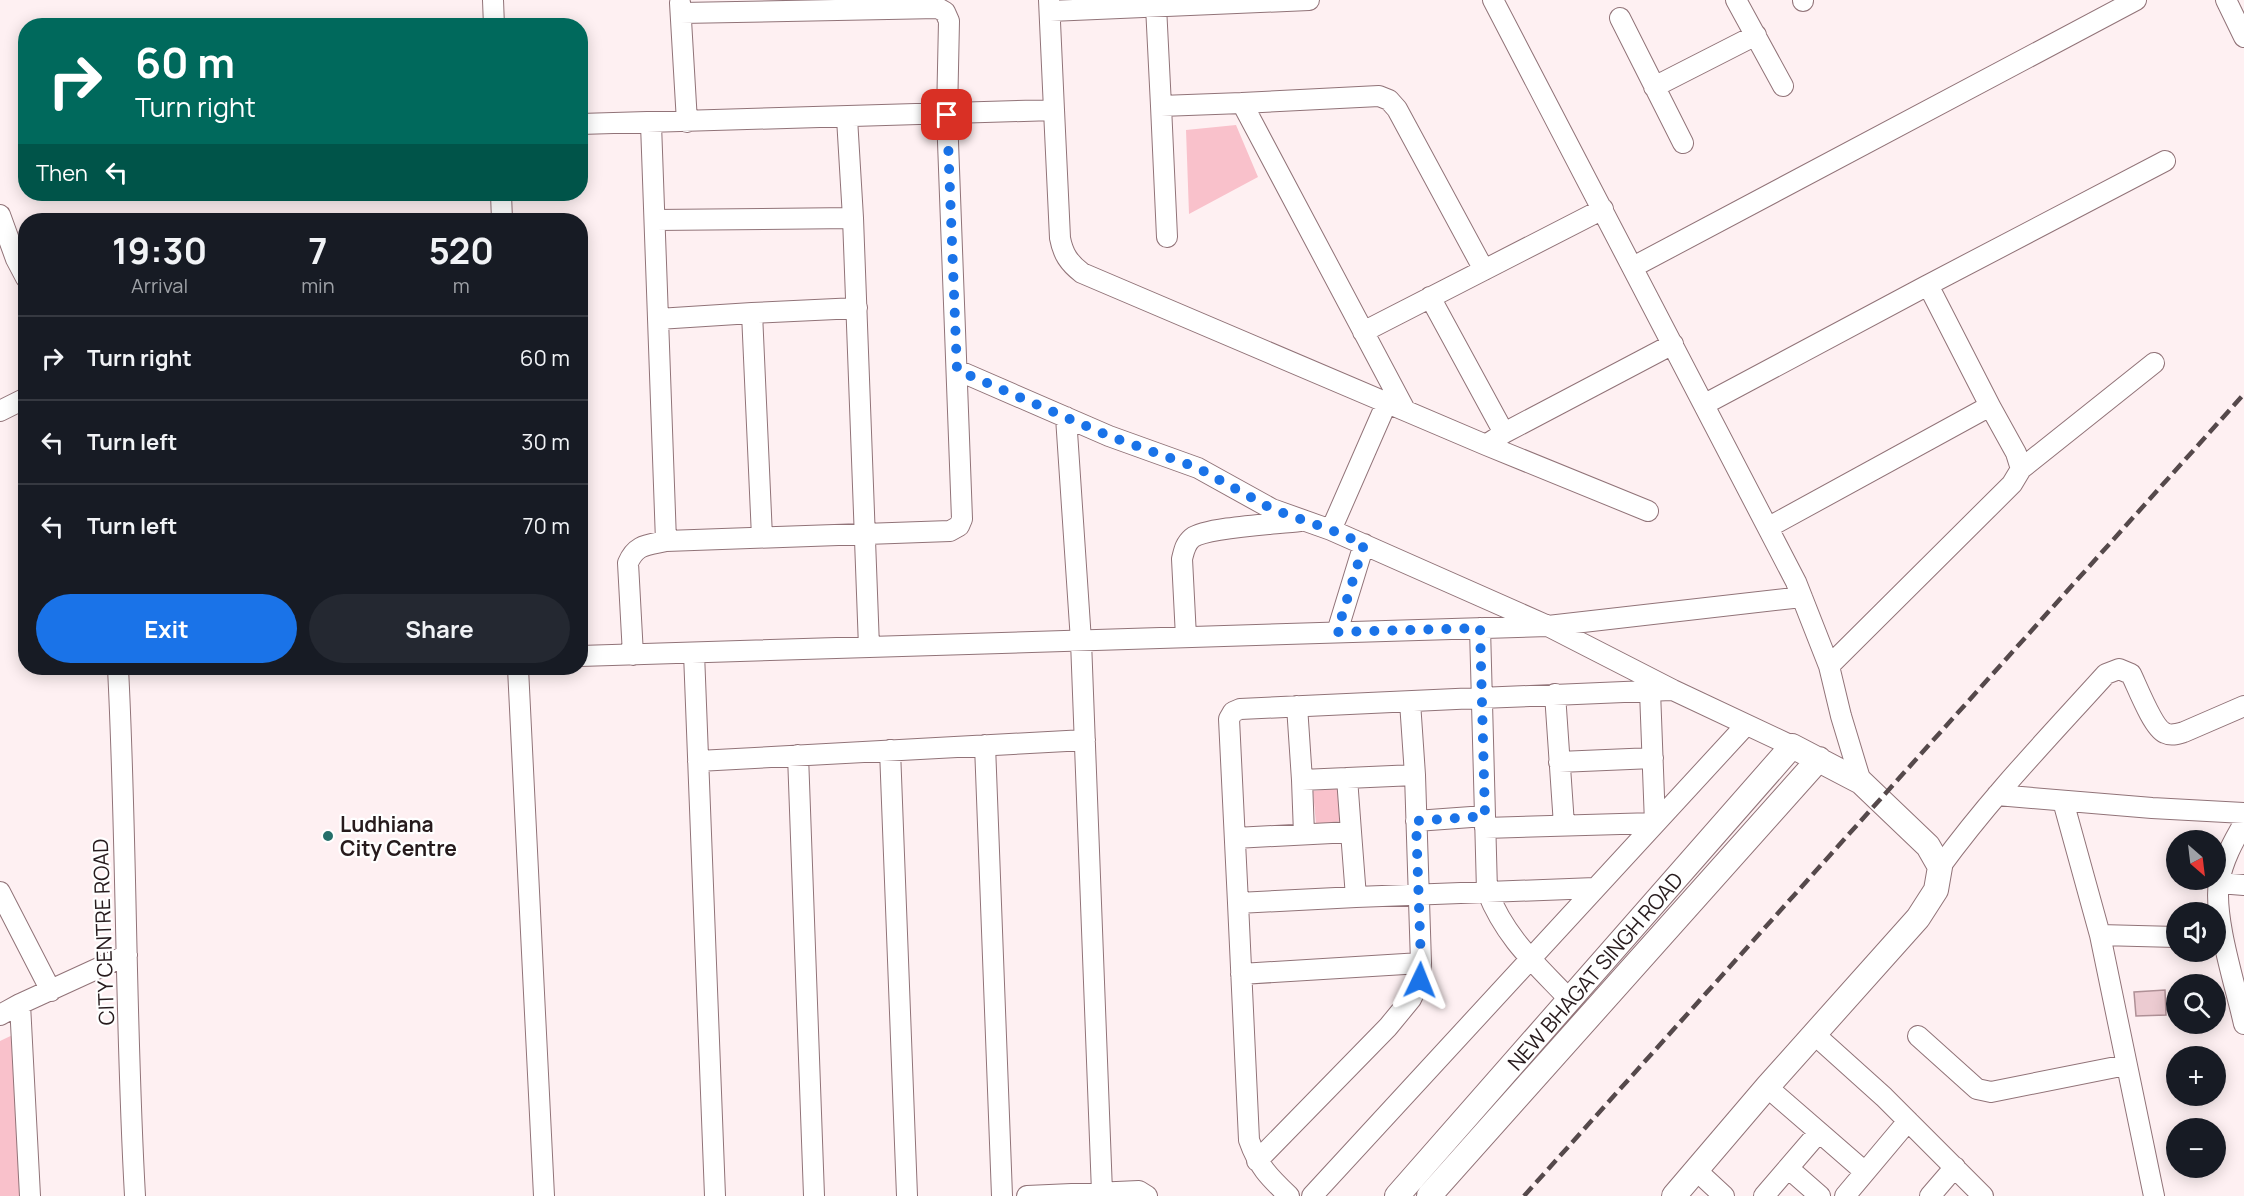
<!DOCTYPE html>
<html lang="en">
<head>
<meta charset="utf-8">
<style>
	:root { --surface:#171b24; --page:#242831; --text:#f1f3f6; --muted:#9ea1a6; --line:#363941; --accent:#1a73e8 }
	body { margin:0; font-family:Manrope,sans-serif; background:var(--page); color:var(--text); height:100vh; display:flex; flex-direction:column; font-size:22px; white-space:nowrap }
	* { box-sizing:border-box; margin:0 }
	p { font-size:20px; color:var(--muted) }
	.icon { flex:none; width:33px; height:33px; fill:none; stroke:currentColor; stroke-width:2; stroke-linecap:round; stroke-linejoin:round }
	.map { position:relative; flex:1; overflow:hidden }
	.panel { position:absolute; left:18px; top:213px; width:570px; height:462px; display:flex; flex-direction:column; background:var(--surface); border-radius:24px; box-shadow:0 3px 15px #0003 }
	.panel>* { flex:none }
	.banner { position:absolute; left:18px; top:18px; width:570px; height:183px; border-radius:24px; box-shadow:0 3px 15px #0003; background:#00695c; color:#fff; overflow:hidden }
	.needle { width:39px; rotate:152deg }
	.tools { position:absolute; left:2166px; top:830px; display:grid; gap:12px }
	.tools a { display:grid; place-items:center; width:60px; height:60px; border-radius:50%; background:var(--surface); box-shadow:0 3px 15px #0003; font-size:30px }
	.pin { position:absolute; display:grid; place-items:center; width:51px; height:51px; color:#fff; margin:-26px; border-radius:12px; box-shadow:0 3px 9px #0006 }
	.me { position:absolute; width:66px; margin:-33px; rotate:2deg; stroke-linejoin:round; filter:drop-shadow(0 0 4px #0008) }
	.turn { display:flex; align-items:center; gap:21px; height:126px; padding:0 18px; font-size:27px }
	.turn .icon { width:78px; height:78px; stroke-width:2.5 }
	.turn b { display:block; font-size:42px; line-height:51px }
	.then { display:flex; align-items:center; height:57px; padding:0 18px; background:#0003; gap:12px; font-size:22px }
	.eta { display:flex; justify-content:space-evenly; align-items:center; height:102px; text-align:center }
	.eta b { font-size:36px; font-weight:700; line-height:42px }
	.button { display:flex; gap:12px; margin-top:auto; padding:12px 18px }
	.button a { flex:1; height:69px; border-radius:36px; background:var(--accent); color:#fff; font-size:24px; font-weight:700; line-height:69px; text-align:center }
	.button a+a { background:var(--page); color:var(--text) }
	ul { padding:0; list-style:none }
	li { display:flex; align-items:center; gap:18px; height:84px; padding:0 18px; border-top:2px solid var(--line) }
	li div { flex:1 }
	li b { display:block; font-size:22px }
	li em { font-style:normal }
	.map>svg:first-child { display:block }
	.green { fill:#f9c1cb }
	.building { fill:#eccbd1; stroke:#af9096; stroke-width:1.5 }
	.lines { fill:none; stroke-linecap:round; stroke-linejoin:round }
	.minor-casing { stroke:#917378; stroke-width:22 }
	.tertiary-casing { stroke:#917378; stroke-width:26 }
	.minor { stroke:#fff; stroke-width:20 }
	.tertiary { stroke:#fff; stroke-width:24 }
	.rail { stroke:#55494b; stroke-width:4.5; stroke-dasharray:12 6; stroke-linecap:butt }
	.route { stroke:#1a73e8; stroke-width:10; stroke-dasharray:0 18 }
	.poi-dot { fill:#256f6a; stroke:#fff; stroke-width:2 }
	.labels { text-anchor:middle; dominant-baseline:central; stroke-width:4.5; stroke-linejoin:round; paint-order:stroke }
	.poi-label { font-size:21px; font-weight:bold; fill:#271b1d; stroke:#fff; text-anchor:start }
	.street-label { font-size:21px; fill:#271b1d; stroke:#fff }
</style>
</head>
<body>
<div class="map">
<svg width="2244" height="1196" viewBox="0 0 2244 1196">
	<rect width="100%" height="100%" fill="#fef0f2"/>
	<path class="green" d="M1236 125 1258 177 1189 214 1186 130Z
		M1339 788 1342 821 1316 824 1313 791Z
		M21 1031 23 1196H0V1041Z"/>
	<path class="building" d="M2165 990 2166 1015 2136 1016 2134 992Z"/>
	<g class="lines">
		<defs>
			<path id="minor" d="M493 0 494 26
				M1493 0 1796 582 1829 666 1841 716 1861 782
				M1736 0 1783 86
				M2226 0 2244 37
				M1803 1V0
				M680 3 687 122
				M1156 6 1161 106
				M1050 11 1309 0
				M1620 18 1683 143
				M1654 87 1756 35
				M1054 110 1060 238C1063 254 1069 263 1082 273L1486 445 1648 511
				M847 118 853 218 869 647
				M580 124 1054 110 1049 0
				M501 194 502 220
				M0 215 16 259 26 278
				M655 220 853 218
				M1167 237 1161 106 1242 103
				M1633 267 2136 0
				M1928 285 2165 161
				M1430 297 1504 433
				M752 313 857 308
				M658 319 752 313 762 537
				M1363 332 1603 209
				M957 370 1109 436 1198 468 1272 509 1331 530
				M1387 402 1331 530 1548 626 1802 597
				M1705 404 1928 285 1990 406
				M1405 410 1242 103 1379 96 1389 100 1397 109 1484 270
				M0 411 26 398
				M1066 417 1081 641 1102 1192
				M1486 445 1504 433 1673 344
				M2021 469 2154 363
				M1769 527 1990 406 2016 453 2021 469 2012 484 1829 666
				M666 541 950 531 959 526 962 519 947 115 949 21 945 12 938 8 681 13
				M1480 628 1487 891C1506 939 1536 964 1570 1000
				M1337 632 1364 544
				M1186 637 1182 559C1184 551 1185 544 1192 538 1207 527 1277 524 1300 521
				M694 653 715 1196
				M633 655 628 563C636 544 648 545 666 541L651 124
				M580 656 1548 626 1673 690 1792 746
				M118 668C127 843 125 1020 135 1196
				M518 668 544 1196
				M1555 694 1564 825
				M1297 706 1302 780
				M985 745 1002 1196
				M890 750 907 1196
				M798 755 814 1196
				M698 761 1085 740
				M1559 762 1653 758
				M1997 795 2152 808 2244 813
				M2063 801 2100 935 2154 1196
				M1416 821 1485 816
				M2244 823C2233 842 2223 860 2219 882 2213 918 2236 987 2244 1024
				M1485 828 1655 823 1650 691
				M1351 832 1347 778 1415 775
				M1304 834 1302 780 1347 778
				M1235 838 1351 832 1356 897
				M1940 867C1990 798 2049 737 2106 674L2119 669 2131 674C2137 686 2153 728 2165 733 2171 736 2177 734 2184 732L2244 706
				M2219 883 2244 885
				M1595 888 1356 897 1238 903 1229 719 1233 712 1240 709C1384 703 1527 695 1671 690
				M0 892 51 991
				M1238 903 1249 1140C1258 1166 1269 1177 1289 1196
				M2100 935 2176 937
				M1241 974 1421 963
				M20 1004 127 955
				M0 1015 20 1004 30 1196
				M1814 1034 1884 1097 1983 1196
				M1918 1036 1977 1089 1991 1092 2126 1065
				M1819 1132 1865 1172
				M1257 1161 1388 1027 1411 999 1420 980 1421 963 1415 775 1410 702
				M1788 1168 1820 1196
				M1697 1171 1724 1196
				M1027 1196 1139 1191 1147 1196
				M1312 1196 1746 725
				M1764 1196 1819 1132 1767 1087
				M1845 1196 1908 1121
				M1930 1196 1955 1167"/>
			<path id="tertiary" d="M1397 1196 1792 746 1861 782 1928 846 1940 867 1936 890 1918 918 1767 1087 1674 1196
				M1429 1196 1819 759"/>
		</defs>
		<use href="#minor" class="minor-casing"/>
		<use href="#tertiary" class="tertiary-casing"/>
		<use href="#minor" class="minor"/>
		<use href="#tertiary" class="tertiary"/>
		<path class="rail" d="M1524 1196 2244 394"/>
	</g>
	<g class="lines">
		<path class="route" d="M947 115 957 370 1109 436 1198 468 1272 509 1331 530 1364 544 1337 632 1480 628 1485 816 1416 821 1421 963 1420 980"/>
	</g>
	<circle class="poi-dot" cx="328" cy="836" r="6"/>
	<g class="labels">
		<g class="poi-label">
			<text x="340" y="824">Ludhiana<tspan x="340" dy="24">City Centre</tspan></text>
		</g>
		<g class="street-label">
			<text transform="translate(103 932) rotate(-92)">CITY CENTRE ROAD</text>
			<text transform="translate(1595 971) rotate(-49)">NEW BHAGAT SINGH ROAD</text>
		</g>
	</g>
</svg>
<div class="tools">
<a><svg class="needle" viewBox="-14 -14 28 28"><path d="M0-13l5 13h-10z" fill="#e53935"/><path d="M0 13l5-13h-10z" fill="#9ea1a6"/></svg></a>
<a><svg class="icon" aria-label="sound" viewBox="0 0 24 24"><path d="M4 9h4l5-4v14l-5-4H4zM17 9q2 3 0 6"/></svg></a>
<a><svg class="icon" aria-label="search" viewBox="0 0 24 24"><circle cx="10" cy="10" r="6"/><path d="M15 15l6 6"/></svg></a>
<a>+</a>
<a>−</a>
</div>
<div class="pin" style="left:947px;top:115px;background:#d93025"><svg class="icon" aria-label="arrive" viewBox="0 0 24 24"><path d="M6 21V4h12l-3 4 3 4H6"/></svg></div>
<svg class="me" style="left:1420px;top:980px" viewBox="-20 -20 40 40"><path d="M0-17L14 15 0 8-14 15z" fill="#1a73e8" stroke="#fff" stroke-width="4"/></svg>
<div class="banner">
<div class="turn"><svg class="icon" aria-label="right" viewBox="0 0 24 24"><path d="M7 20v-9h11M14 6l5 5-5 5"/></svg><div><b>60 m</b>Turn right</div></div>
<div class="then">Then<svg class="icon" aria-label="left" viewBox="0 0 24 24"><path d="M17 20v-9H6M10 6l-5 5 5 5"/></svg></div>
</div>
<section class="panel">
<div class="eta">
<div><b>19:30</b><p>Arrival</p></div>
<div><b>7</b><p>min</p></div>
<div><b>520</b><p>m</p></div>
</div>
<ul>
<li><svg class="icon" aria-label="right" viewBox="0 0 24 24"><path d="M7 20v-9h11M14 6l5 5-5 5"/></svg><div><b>Turn right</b></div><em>60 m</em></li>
<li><svg class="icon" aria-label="left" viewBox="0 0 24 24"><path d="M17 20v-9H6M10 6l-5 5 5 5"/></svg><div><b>Turn left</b></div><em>30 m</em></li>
<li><svg class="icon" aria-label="left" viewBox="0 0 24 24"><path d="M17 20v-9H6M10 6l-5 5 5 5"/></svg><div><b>Turn left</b></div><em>70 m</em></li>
</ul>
<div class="button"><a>Exit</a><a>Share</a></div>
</section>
</div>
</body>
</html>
